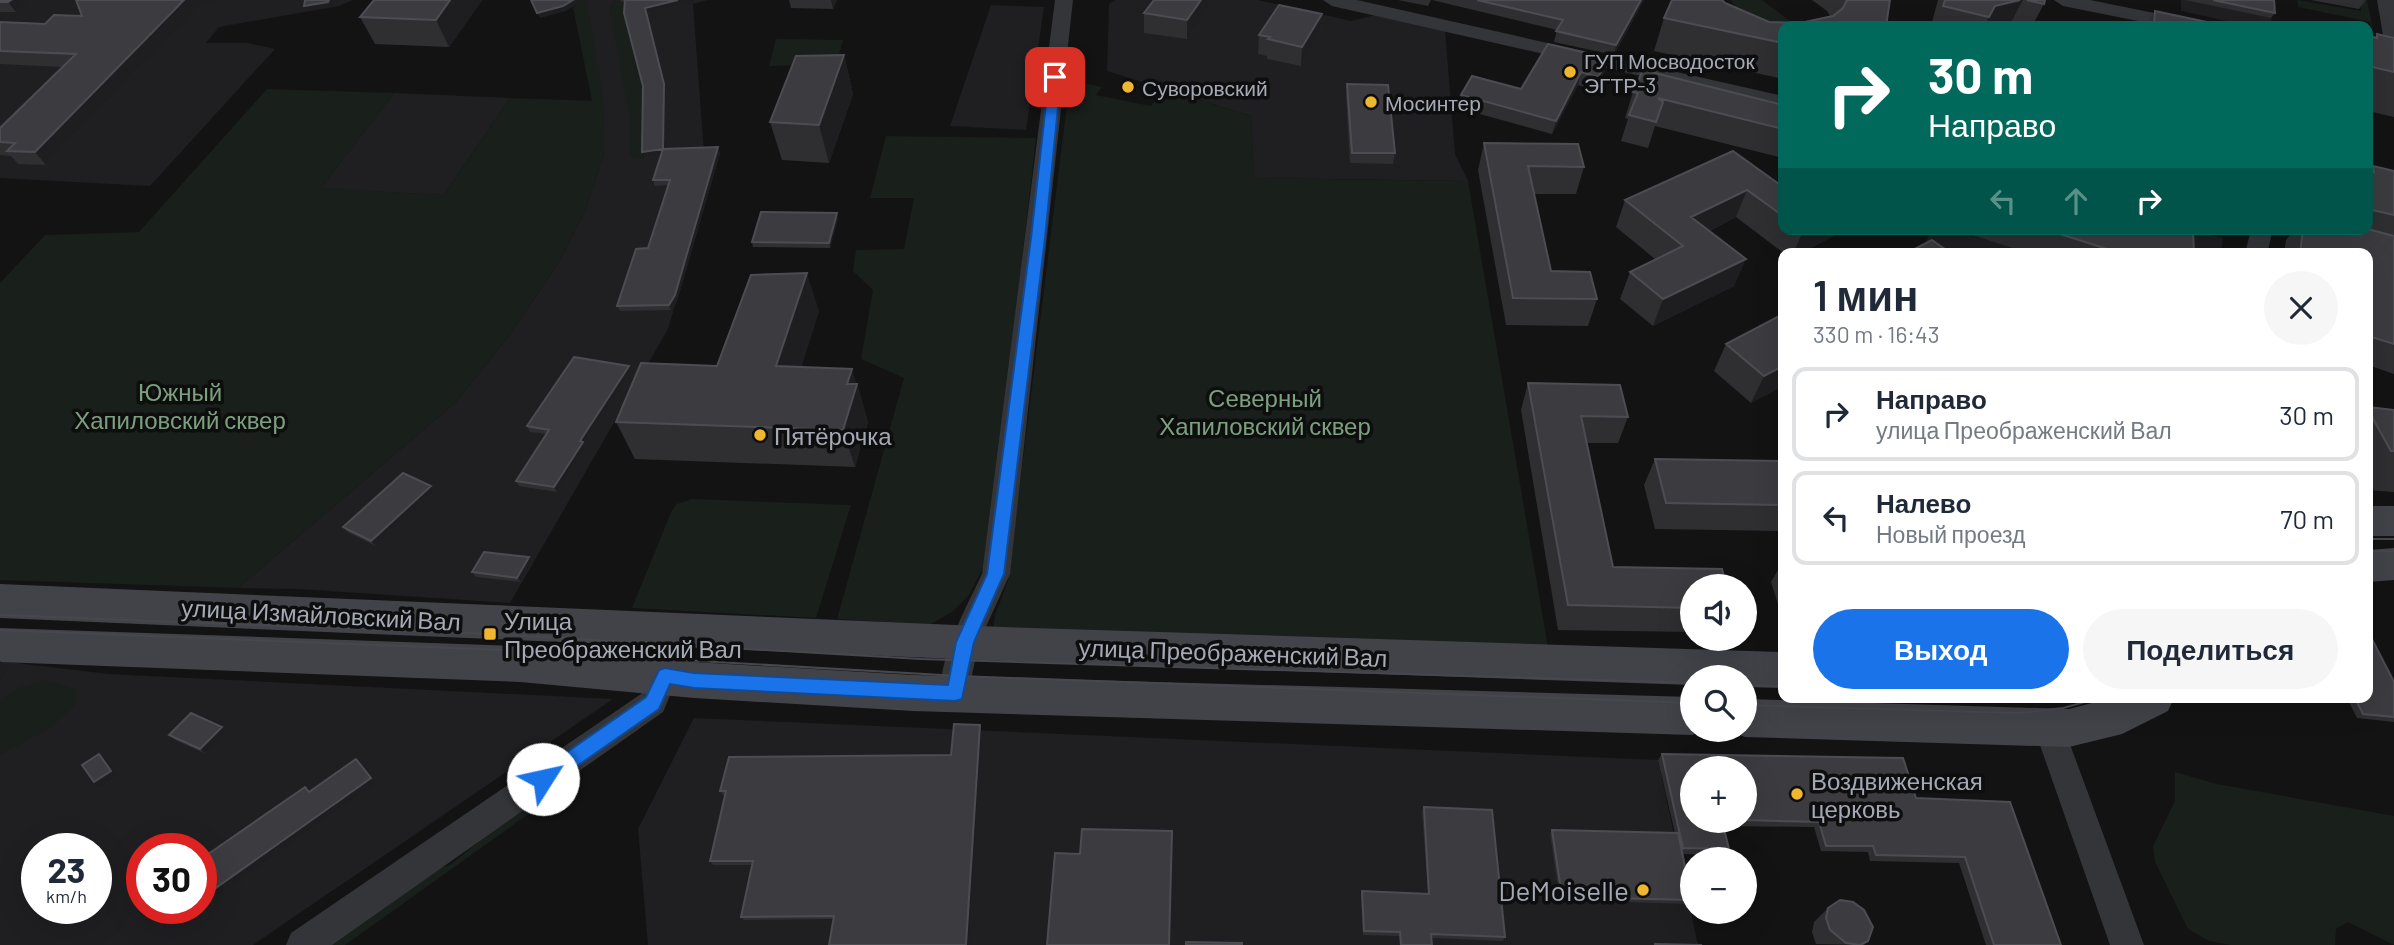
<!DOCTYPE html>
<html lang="ru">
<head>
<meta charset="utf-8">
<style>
	:root { --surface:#fff; --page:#f6f6f7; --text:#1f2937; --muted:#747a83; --line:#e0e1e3; --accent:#1a73e8 }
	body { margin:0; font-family:Barlow,sans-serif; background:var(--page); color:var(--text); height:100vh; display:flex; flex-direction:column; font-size:26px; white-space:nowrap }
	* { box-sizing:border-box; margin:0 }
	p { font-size:23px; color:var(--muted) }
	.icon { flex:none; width:38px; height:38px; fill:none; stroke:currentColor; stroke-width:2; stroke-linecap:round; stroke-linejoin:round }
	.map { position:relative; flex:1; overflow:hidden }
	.panel { position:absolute; left:1778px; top:248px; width:595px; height:455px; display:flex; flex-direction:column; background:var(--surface); border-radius:14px; box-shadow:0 7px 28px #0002 }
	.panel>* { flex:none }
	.top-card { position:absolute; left:1778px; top:21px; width:595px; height:214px; border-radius:14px; box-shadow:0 7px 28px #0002; background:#00695c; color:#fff; overflow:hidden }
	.controls { position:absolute; left:1680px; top:574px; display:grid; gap:14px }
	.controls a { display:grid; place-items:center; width:77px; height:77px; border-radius:50%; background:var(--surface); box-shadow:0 7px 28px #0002; font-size:35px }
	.speed { position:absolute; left:21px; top:833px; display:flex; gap:14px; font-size:35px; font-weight:700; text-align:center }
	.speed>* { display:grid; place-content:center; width:91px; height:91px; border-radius:50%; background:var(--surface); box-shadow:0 7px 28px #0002; line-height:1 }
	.speed small { font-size:18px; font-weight:400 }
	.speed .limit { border:10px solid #d22; background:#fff; color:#111 }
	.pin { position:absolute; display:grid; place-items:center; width:60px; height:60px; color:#fff; margin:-30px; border-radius:14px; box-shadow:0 4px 10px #0006 }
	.me { position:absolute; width:77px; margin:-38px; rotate:55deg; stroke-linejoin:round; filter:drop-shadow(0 0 5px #0008) }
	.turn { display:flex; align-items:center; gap:24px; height:147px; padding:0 35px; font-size:32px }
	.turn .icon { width:91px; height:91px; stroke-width:2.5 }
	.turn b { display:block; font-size:49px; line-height:60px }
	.lanes { display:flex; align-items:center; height:66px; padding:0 35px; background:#0003; justify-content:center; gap:35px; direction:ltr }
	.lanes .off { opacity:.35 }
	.round { display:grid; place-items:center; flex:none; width:74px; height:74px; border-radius:37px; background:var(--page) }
	.head { display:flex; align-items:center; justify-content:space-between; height:119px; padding:0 35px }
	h1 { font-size:42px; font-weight:600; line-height:52px }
	.action { display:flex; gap:14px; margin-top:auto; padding:14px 35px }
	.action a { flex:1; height:80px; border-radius:42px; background:var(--accent); color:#fff; font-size:28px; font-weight:600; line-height:80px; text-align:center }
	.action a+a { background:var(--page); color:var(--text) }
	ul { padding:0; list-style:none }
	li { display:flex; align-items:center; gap:21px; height:94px; margin:0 14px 10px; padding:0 21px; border:4px solid var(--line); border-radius:14px }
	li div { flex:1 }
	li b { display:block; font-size:26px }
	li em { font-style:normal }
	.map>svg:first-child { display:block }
	.built { fill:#1f1f21; fill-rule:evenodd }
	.green { fill:#191f1a }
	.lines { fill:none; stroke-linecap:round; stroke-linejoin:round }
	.minor { fill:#343539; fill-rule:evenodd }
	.secondary { fill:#424349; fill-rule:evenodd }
	.tram { stroke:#47484e; stroke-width:2 }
	.wall { fill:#2f2f32; fill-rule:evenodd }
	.shaded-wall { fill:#1e1e20 }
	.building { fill:#3c3c40; stroke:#4c4d52; stroke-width:2 }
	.route { fill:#1a73e8; stroke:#114b97; stroke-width:2 }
	.poi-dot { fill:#efb630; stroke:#0e0e0f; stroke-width:2.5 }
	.labels { text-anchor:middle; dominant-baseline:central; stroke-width:7; stroke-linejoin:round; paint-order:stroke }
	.far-poi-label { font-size:21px; fill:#a5a9b5; stroke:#0e0e0f; text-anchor:start }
	.park-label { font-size:24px; fill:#7ca07f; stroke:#0e0e0f }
	.poi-label { font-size:24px; fill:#a5a9b5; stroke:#0e0e0f; text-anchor:start }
	.street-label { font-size:24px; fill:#a5a9b5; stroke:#0e0e0f }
	.near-poi-label { font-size:28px; fill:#a5a9b5; stroke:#0e0e0f; text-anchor:end }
</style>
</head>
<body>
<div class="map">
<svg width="2394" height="945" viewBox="0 0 2394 945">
	<rect width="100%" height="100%" fill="#131314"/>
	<path class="built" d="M0 0H353L339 6 219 27 206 43H248L275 49 150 186 0 178Z
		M531 0H708L693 4 704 153H720L668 329 510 603 299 589 238 588 456 402 508 337 557 265 586 209 605 152 573 7Z
		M1115 0H1258L1351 21 1375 15 1445 30 1455 154 1468 181 1254 178 1251 116 1107 71 1109 4Z
		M2181 0H2270L2272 26H2250L2181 11Z
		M991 5 1044 7 1026 130 950 126Z
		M394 93 510 98 444 195 320 189Z
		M1931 229H2183L2223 238 2221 254H1922Z
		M0 661 109 674 613 699 253 945H0ZM37 849H96V908H37ZM142 849H201V908H142Z
		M694 718 1658 760 1698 945H648L638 829Z"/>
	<path class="green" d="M584 0H587L603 99 605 152 586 209 557 265 508 337 456 402 238 588 0 580V283L45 235 139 232 267 89 394 93 321 188 444 195 510 98 592 101 573 7Z
		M614 0 627 4 645 91 644 158 629 157V113L609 8Z
		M1731 0H1762L1797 26H1783L1752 34Z
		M2297 0 2361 11 2360 0H2367L2374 33 2370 22 2298 7Z
		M776 39 843 40 836 65 769 66Z
		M1070 80 1102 87 1096 95 1151 106 1164 89 1251 116 1254 178 1468 181 1549 653 993 630 995 615 1008 581Z
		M886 136 1036 138 992 522 983 568 969 595 952 612 929 625 837 619 904 378 861 359 873 290 853 271 856 250 904 249 914 198H870Z
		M692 499 851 505 816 618 632 608 672 510 677 504Z
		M46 680 77 690 74 706 51 727 0 755V700L16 689Z
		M2175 772 2217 784 2394 816V945L2348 922 2336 929 2335 945H2231L2209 941 2188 929 2155 862 2153 846 2175 801Z
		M549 795 548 800 345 945H322L429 871 450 865 533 798Z"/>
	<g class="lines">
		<path class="minor" d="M1055 0H1073L1010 574 979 642 966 703 955 707 944 703C930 672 968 604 982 574Z
			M1323 0H1357L1783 96V108L1332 6Z
			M2054 0H2090L2189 20 2199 26H2163L2063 6Z
			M2377 0H2394V47L2384 41Z
			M2251 229H2273L2267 254H2245Z
			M683 619 693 622 697 631 663 712 332 945H286L291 933 641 694 673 622Z
			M2049 714 2060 718 2064 728 2144 945H2110L2034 728 2038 718Z"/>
		<path class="secondary" d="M2368 506H2394V536H2368Z
			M2394 548V580L2368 582V550Z
			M0 584 1003 627 1783 652V688L1745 687V677H1692V685L1003 661 0 618Z
			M0 628 520 646 694 662 913 675 1692 697V730H1706L1692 735 913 711 694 698 520 682 0 662Z
			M2111 698H2174L2168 711 2122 734 2069 747 1745 737 1729 730H1745V699L2069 709Z"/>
		<path class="tram" d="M2368 539H2394
			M2368 551H2394
			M0 615 490 634 921 659 1692 683
			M0 630 526 651 959 676 1692 703
			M1745 685 1783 686
			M1745 705 2018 713 2063 708 2099 698"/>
	</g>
	<path class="wall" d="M0 0H30L16 12H0Z
		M374 0H482L449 47 375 44 360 17Z
		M620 0H702L647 13 666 89 665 149 720 153 677 301 671 310 620 311 617 306 648 248 668 185 655 186 653 180 661 155 644 158 643 86 625 3Z
		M789 0H837L833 9 791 8Z
		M1154 0H1208V10L1187 39 1144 33V13Z
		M1398 0H1431L1428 6Z
		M1432 0H1644L1614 55 1554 42 1557 30Z
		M1812 0H1890L1886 26H1783V79L1654 51 1664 18 1800 23 1830 16 1827 11Z
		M1938 0H2045L2044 4 2032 26H1931Z
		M2185 0H2274L2275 13 2271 18Z
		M2311 0H2366L2359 9Z
		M223 1 198 8 46 165 18 164 11 156 0 155V128L63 67 0 64V22L45 24 82 16Z
		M2155 11 2217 26H2145Z
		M1322 14 1320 34 1301 66 1267 59V56L1258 54 1259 35Z
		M2377 34 2394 38V117L2368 111V36L2374 38Z
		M1548 44 1605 70 1595 90 1578 85 1552 134 1458 108 1461 95 1521 89Z
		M844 55 853 94 829 163 782 160 770 122Z
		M1347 84 1395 153 1393 164 1350 163 1346 95Z
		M1633 92 1783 105V158L1655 126 1648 148 1621 141 1628 119 1625 118Z
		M1484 143 1584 167 1576 194H1534L1551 271 1597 299 1588 326 1506 325 1478 170Z
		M2373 166 2394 171V374L2368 365V254H2284L2286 240 2295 229H2368V170H2370Z
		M1783 187V229H1847L1799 254H1785L1736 217 1709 231 1734 286 1653 326 1620 299 1630 272 1655 259 1616 227 1625 200Z
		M838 218 830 248 753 247 752 242Z
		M1954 229H2193L2194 254H2031Z
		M819 311 801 367 857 384 868 422 855 467 635 459 616 422 717 366Z
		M1726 344 1783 386 1751 403 1714 371Z
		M629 366 631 371 584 444 586 447 557 492 519 486 516 481 547 434 530 432 527 426Z
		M1528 383 1628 417 1618 443H1587L1613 567 1692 586V632L1558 630 1521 410Z
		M2368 407 2394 410V492L2368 490Z
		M1655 459 1783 461V531L1655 529 1644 485Z
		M431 486 435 491 376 546 347 532 343 527Z
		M529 557 532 562 521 582 476 577 472 572Z
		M1783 561V620L1771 582Z
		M2394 682V722L2357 718 2347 698H2368Z
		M222 727 227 732 206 754 175 740 169 735Z
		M981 729 833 919 744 920 741 917 752 865H713L710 861 725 795H723L720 791 951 755Z
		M1662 754 1903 758 1916 798 2010 802 2061 945H1986L1959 863 1870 861 1868 852 1821 851 1814 827 1723 826 1729 849 1724 855 1682 854 1692 900 1689 904 1560 900 1550 834 1552 830 1675 833 1658 760ZM1692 768H1745V821H1692Z
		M1424 807 1505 937 1503 941 1432 938V945H1400L1399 936 1363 935 1361 895 1362 891 1428 894 1422 811Z
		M1828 908 1868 941 1864 945 1816 944 1812 932 1814 922Z"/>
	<path class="shaded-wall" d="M11 0H30L16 12 8 2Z
		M184 0 223 1 198 8 46 165 35 152Z
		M329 0H332L331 7 307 11 304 6Z
		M450 0H482L449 47 436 20Z
		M573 0H584L566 11 540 18 537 13Z
		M678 0H702L647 13 666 89 665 154 644 158 642 152 645 8Z
		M831 0H837L833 9Z
		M1201 0H1208V10L1187 39V20Z
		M1641 0H1644L1614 55 1616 45Z
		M2020 0H2023L2009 26H1984L1995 6Z
		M1322 14 1320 34 1301 66 1302 47Z
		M844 55 853 94 829 163 819 125Z
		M1609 58 1605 70 1595 90 1598 77Z
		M1581 72 1578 85 1552 134 1556 121Z
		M718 147 720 153 711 184 677 301 671 310 669 305Z
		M1747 190 1736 217 1681 244 1691 217Z
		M837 213 838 218 830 248 829 243Z
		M1806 229H1847L1799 254H1793L1803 231Z
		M1746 259 1734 286 1653 326 1663 299Z
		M807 273 819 311 790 404 776 366Z
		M629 366 631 371 584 444 586 447 557 492 554 487 580 441Z
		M1783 366V386L1751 403 1764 376Z
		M852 369 868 422 855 467 843 430 847 384Z
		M431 486 435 491 376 546 371 541Z
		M529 557 532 562 521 582 517 578Z
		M0 661 9 668 0 681Z
		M980 725 981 729 968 945H966Z
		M222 727 227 732 206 754 200 749Z
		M99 754 105 758 117 775 100 787 94 782Z
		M356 759 375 782 209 901 203 897Z"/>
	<path class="building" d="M0 0H11L8 2H0Z
		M76 0H184L35 152 7 151 15 143 0 142V128L76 54 0 51V22L45 24 54 15 82 16Z
		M305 0H329L328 2 304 6Z
		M374 0H450L436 20 360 17Z
		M531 0H573L563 6 537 13Z
		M625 0H678L645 8 664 84 663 149 642 152 643 86 624 13Z
		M1154 0H1201L1187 20 1144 13Z
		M1477 0H1641L1616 45 1556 31 1563 20Z
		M1672 0H1722L1725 3 1769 22 1800 23 1833 16 1843 8 1847 0H1890L1886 26H1783V43L1664 18Z
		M1945 0H2020L1995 6 1989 17 1943 6Z
		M2027 0H2045L2044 4Z
		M2213 0H2274L2275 13Z
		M1279 5 1322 14 1302 47 1268 39 1270 37 1259 35Z
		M2155 11 2216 24 2217 26H2154Z
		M2377 34 2394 38V72L2368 66V36L2377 38Z
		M1548 44 1609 58 1598 77 1581 72 1556 121 1461 95 1472 76 1521 89Z
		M844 55 819 125 770 122 796 56Z
		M1643 70 1783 105V129L1658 98 1663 102 1656 122 1629 115 1638 93 1633 92Z
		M1347 84 1388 85 1395 153H1352Z
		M1484 143 1578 144 1584 167 1528 166 1551 271 1590 272 1597 299 1513 298Z
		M718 147 675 295 669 305 617 306 636 249 648 248 670 180H653L663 149Z
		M1733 151 1783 187V216L1747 190 1691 217 1746 259 1663 299 1630 272 1683 246 1625 200Z
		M2373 166 2394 171V215L2368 209V170L2374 172Z
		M761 212 837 213 829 243 752 242Z
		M2044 229H2193L2194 254H2123Z
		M2303 229H2344L2348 231V229H2368L2394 236V344L2368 336V254H2300Z
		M1932 240 1952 254H1905Z
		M807 273 776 366 852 369 847 384H857L843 430 616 422 641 363 717 366 751 275Z
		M1783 314V366L1764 376 1726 344Z
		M574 357 629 366 580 441 583 442 554 487 516 481 549 430 527 426Z
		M1528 383 1620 385 1628 417 1581 416 1613 567 1722 569 1726 586H1692V608L1568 605Z
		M2368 407 2394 410V451H2391L2368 410Z
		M1655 459 1783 461V505L1666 503Z
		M403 473 431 486 371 541 343 527Z
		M484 552 529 557 517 578 472 572Z
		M2368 639H2372L2394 682V717L2363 714 2355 698H2368Z
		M191 713 222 727 200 749 169 735Z
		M954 724 980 725 966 945H829L834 916 741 917 753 861H710L726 791H720L729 757 951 755Z
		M99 754 111 771 94 782 82 765Z
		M1662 754 1903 758 1916 798 2010 802 2061 945H1994L1965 857 1876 855 1873 846H1826L1819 822 1745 820V768H1692V821H1722L1729 849 1683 848Z
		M356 759 371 778 203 897 201 894V859L305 787 309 792Z
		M1424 807 1492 810 1505 937 1431 934 1432 945H1401L1400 932 1364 931 1362 891 1429 894Z
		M1082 829 1172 831 1169 945H1047L1055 853 1080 854Z
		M1552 830 1678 833 1692 900 1562 897Z
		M1840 900 1853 902 1864 910 1873 927 1868 941 1860 945 1846 943 1830 930 1826 918 1828 908Z
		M1186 942 1242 943V945H1186Z
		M1655 944 1702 945H1655Z"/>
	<path class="route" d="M1055 74 1061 77 1045 238 1004 574 974 642 962 699 955 701 694 688 670 684 659 709 550 785 543 787 537 785 534 779 537 773 646 697 659 670 665 668 694 673 948 685 956 642 987 574 1031 238 1049 77Z"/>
	<g class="poi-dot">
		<circle cx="1570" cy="72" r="7"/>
		<circle cx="1128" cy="87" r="7"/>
		<circle cx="1371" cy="102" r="7"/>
		<circle cx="760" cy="435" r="7"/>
		<rect x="483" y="627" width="14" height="14" rx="3.5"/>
		<circle cx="1797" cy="794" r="7"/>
		<circle cx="1643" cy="890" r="7"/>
	</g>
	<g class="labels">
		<g class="far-poi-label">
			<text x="1584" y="60">ГУП Мосводосток<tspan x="1584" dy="24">ЭГТР-3</tspan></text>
			<text x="1142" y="87">Суворовский</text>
			<text x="1385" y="102">Мосинтер</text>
		</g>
		<g class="park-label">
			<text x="180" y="391">Южный<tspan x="180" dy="28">Хапиловский сквер</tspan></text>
			<text x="1265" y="397">Северный<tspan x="1265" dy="28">Хапиловский сквер</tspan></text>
		</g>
		<g class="poi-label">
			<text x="774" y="435">Пятёрочка</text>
			<text x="504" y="620">Улица<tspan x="504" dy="28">Преображенский Вал</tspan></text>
			<text x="1811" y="780">Воздвиженская<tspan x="1811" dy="28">церковь</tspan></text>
		</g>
		<g class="street-label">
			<text transform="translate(321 614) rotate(3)">улица Измайловский Вал</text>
			<text transform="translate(1233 652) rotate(2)">улица Преображенский Вал</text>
		</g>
		<g class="near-poi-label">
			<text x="1629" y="890">DeMoiselle</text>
		</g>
	</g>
</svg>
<div class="controls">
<a><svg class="icon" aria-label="sound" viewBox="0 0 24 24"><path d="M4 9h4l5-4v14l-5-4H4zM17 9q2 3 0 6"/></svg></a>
<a><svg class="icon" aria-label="search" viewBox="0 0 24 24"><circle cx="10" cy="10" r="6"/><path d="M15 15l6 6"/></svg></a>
<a>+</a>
<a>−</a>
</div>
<div class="speed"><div>23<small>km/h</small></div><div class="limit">30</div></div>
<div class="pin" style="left:1055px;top:77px;background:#d93025"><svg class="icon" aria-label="arrive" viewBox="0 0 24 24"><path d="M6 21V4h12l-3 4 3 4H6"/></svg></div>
<svg class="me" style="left:543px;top:779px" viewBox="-20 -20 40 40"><circle r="19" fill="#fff"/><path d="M0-13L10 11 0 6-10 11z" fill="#1a73e8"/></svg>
<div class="top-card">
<div class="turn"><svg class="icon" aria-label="right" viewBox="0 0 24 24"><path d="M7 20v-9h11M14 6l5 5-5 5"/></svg><div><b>30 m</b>Направо</div></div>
<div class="lanes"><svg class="icon off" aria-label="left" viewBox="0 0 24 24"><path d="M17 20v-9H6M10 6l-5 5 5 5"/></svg><svg class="icon off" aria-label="ahead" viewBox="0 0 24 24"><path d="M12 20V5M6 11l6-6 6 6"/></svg><svg class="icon" aria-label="right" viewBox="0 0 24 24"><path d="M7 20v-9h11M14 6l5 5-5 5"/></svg></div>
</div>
<section class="panel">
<div class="head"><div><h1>1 мин</h1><p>330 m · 16:43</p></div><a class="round"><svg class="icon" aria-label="close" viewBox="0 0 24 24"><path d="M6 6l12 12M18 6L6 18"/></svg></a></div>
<ul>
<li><svg class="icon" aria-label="right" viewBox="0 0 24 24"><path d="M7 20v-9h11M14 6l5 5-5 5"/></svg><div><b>Направо</b><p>улица Преображенский Вал</p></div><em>30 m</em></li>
<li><svg class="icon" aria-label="left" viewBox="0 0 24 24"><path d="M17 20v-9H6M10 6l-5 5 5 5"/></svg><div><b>Налево</b><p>Новый проезд</p></div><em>70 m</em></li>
</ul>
<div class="action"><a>Выход</a><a>Поделиться</a></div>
</section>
</div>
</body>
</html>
